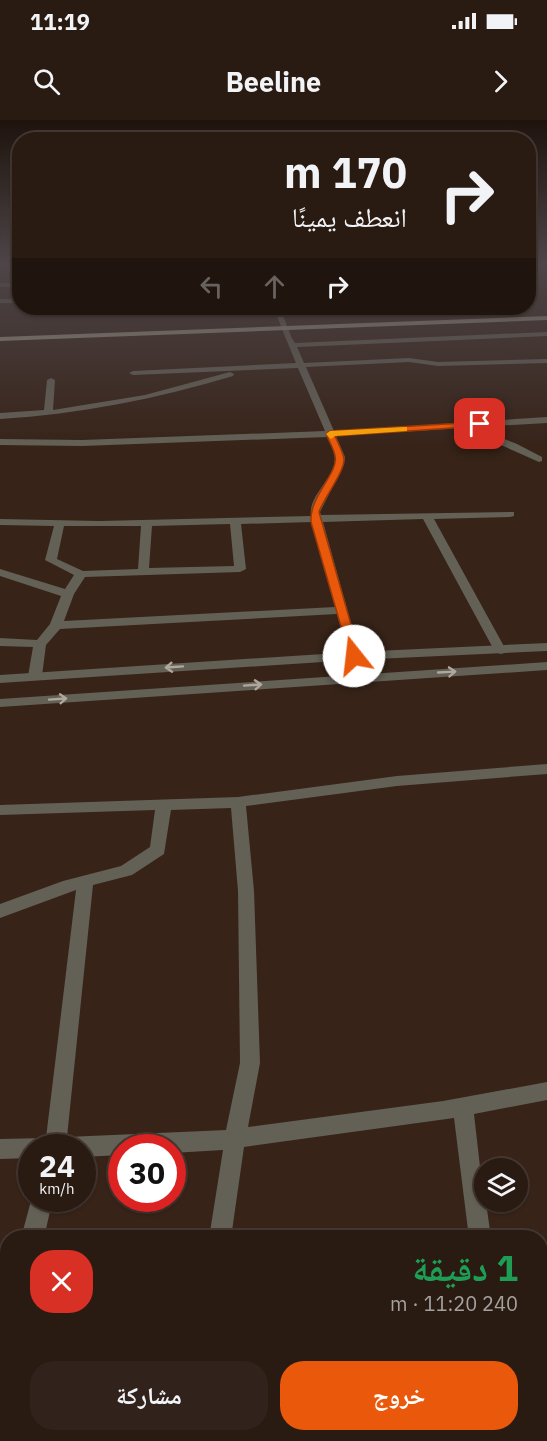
<!DOCTYPE html>
<html lang="ar">
<head>
<meta charset="utf-8">
<style>
	:root { --surface:#291a12; --page:#31231b; --text:#f1f3f6; --muted:#a5a19f; --line:#453832; --accent:#ea580c }
	body { margin:0; font-family:"IBM Plex Sans","Noto Naskh Arabic",sans-serif; background:var(--page); color:var(--text); direction:rtl; height:100vh; display:flex; flex-direction:column; font-size:22px; white-space:nowrap }
	* { box-sizing:border-box; margin:0 }
	p { font-size:20px; color:var(--muted) }
	.icon { flex:none; width:33px; height:33px; fill:none; stroke:currentColor; stroke-width:2; stroke-linecap:round; stroke-linejoin:round }
	.map { position:relative; flex:1; overflow:hidden; direction:ltr }
	.panel { position:absolute; left:0px; top:1110px; width:548px; height:212px; display:flex; flex-direction:column; background:var(--surface); border-radius:24px 24px 0 0; box-shadow:0 2px 4px #0004,0 0 0 2px var(--line); direction:rtl }
	.panel>* { flex:none }
	.guide { position:absolute; left:12px; top:12px; width:524px; height:183px; border-radius:24px; box-shadow:0 2px 4px #0004,0 0 0 2px var(--line); direction:rtl; background:#291a12; color:var(--text); overflow:hidden }
	.buttons { position:absolute; left:474px; top:1038px; display:grid; gap:12px }
	.buttons a { display:grid; place-items:center; width:54px; height:54px; border-radius:50%; background:var(--surface); box-shadow:0 2px 4px #0004,0 0 0 2px var(--line); font-size:30px }
	.speed { position:absolute; left:18px; top:1014px; display:flex; gap:12px; font-size:30px; font-weight:700; text-align:center }
	.speed>* { display:grid; place-content:center; width:78px; height:78px; border-radius:50%; background:var(--surface); box-shadow:0 2px 4px #0004,0 0 0 2px var(--line); line-height:1 }
	.speed small { font-size:15px; font-weight:400 }
	.speed .limit { border:9px solid #d22; background:#fff; color:#111 }
	.pin { position:absolute; display:grid; place-items:center; width:51px; height:51px; color:#fff; margin:-26px; border-radius:12px; box-shadow:0 3px 9px #0006 }
	.me { position:absolute; width:66px; margin:-33px; rotate:344deg; stroke-linejoin:round; filter:drop-shadow(0 0 4px #0008) }
	.turn { display:flex; align-items:center; gap:21px; height:126px; padding:0 30px; font-size:27px }
	.turn .icon { width:78px; height:78px; stroke-width:2.5 }
	.turn b { display:block; font-size:42px; line-height:51px }
	.lanes { display:flex; align-items:center; height:57px; padding:0 30px; background:#0003; justify-content:center; gap:30px; direction:ltr }
	.lanes .off { opacity:.35 }
	.round { display:grid; place-items:center; flex:none; width:63px; height:63px; border-radius:24px; background:var(--page) }
	.summary { display:flex; align-items:center; justify-content:space-between; height:102px; padding:0 30px }
	h1 { font-size:36px; font-weight:800; line-height:45px; color:#1e9e55 }
	.cta { display:flex; gap:12px; margin-top:auto; padding:12px 30px }
	.cta a { flex:1; height:69px; border-radius:24px; background:var(--accent); color:#fff; font-size:24px; font-weight:800; line-height:69px; text-align:center }
	.cta a+a { background:var(--page); color:var(--text) }
	.status { display:flex; justify-content:space-between; align-items:center; height:42px; padding:0 30px; background:var(--surface); direction:ltr }
	.status svg { height:16px; fill:currentColor }
	header { display:flex; justify-content:space-between; align-items:center; height:78px; padding:0 30px; background:var(--surface); font-size:27px; font-weight:800 }
	.map>svg:first-child { display:block }
	.lines { fill:none; stroke-linecap:round; stroke-linejoin:round }
	.minor { fill:#636056; fill-rule:evenodd }
	.tertiary { fill:#636056; fill-rule:evenodd }
	.primary { fill:#9f9883; fill-rule:evenodd }
	.oneway { stroke:#afa69e }
	.route { fill:#ea580c; stroke:#983908; stroke-width:1.5 }
	.slow { fill:#f59e0b }
</style>
</head>
<body>
<div class="status"><b>11:19</b><svg viewBox="0 0 49 12"><path d="M0 12V9h3v3zM5 12V6h3v6zM10 12V3h3v9zM15 12V0h3v12zM26 1h20v11H26zM47 4h2v5h-2z"/></svg></div>
<header><svg class="icon" aria-label="forward" viewBox="0 0 24 24"><path d="M9 5l7 7-7 7"/></svg>Beeline<svg class="icon" aria-label="search" viewBox="0 0 24 24"><circle cx="10" cy="10" r="6"/><path d="M15 15l6 6"/></svg></header>
<div class="map">
<svg width="547" height="1321" viewBox="0 0 547 1321">
	<rect width="100%" height="100%" fill="#372318"/>
	<g class="lines">
		<path class="minor" d="M0 163H20V167H0Z
			M0 179H20V183H0Z
			M103 188H113L114 189 111 191Z
			M288 212 295 223 547 212V216L297 227 304 243 409 238 438 242 547 239V243L438 246 409 242 306 247 334 311 547 297V303L474 307 517 324 542 337V341L539 342 463 308 336 316 345 337 344 344 320 392 321 395 514 392V396L510 397 434 399 506 530 505 533 500 534 494 530 423 399 323 402 360 536 359 539 354 540 348 536 337 494 60 509 46 525 42 556 40 559H30L28 556 33 527 0 526V518L37 520 50 504 61 476 0 456V449L65 469 74 455 45 440 54 406 0 405V399L100 401 311 396C308 375 334 360 335 339 335 332 330 324 327 317L82 326 0 325V319L82 320 325 311 298 248 133 255 129 253 133 251 296 243 284 214ZM312 402 335 487 64 501 74 474 85 457 240 452 246 449 241 404ZM230 404 234 446 149 448 152 406ZM64 406H141L138 449 83 451 57 439Z
			M230 252 234 254 233 256C156 279 80 294 0 299V293L44 290 47 260 51 258 55 260 53 290 145 275Z
			M547 644V654L397 666 246 686 254 771 260 943 248 1007 443 981 547 962V980L474 994 484 1082H486L491 1118H469L454 998 244 1027 231 1118H209L223 1030 172 1033V1028H122V1035L82 1037V1028H32V1038L0 1039V1019L46 1018 76 770 0 798V784L63 761 121 746 150 727 155 690 0 695V685L238 677 397 656ZM231 688 238 771 240 943 226 1010 67 1017 93 765 132 755 164 734 171 690Z
			M32 1077V1078H53L44 1118H21Z
			M8 1201V1251L0 1254V1204Z
			M178 1314H204L203 1321H177Z
			M407 1314H433V1321H407Z"/>
		<path class="tertiary" d="M274 188H280L291 216 284 214Z
			M547 523V531L354 540 0 563V555L354 532Z
			M547 542V550L0 587V579Z"/>
		<path class="primary" d="M547 196V200L0 221V217Z"/>
	</g>
	<defs><path id="oneway-shaft" d="M-6 0H5M1.5-3L5.5 0L1.5 3" fill="none" stroke-width="1.6" stroke-linecap="round" stroke-linejoin="round" transform="scale(1.5)"/></defs>
	<g class="oneway">
		<use href="#oneway-shaft" transform="translate(174 547) rotate(176)"/>
		<use href="#oneway-shaft" transform="translate(447 552) rotate(-3)"/>
		<use href="#oneway-shaft" transform="translate(253 565) rotate(-4)"/>
		<use href="#oneway-shaft" transform="translate(58 579) rotate(-4)"/>
	</g>
	<linearGradient id="sky" x2="0" y2="1"><stop stop-color="#1e130d"/><stop offset="0.44" stop-color="#4d4548"/><stop offset="1" stop-color="#4d4548" stop-opacity="0"/></linearGradient>
	<rect width="547" height="328" fill="url(#sky)"/>
	<path class="route" d="M480 302 484 304 482 306 335 316C338 323 343 332 344 339 345 351 324 378 319 392L360 536 358 538H350L311 402C309 376 339 353 335 336 334 329 329 321 326 314L330 311Z"/>
	<path class="slow" d="M404 307H407V311L335 316 331 319 326 314 330 311Z"/>
</svg>
<div class="buttons">
<a><svg class="icon" aria-label="layers" viewBox="0 0 24 24"><path d="M12 4l9 5-9 5-9-5zM3 14l9 5 9-5"/></svg></a>
</div>
<div class="speed"><div>24<small>km/h</small></div><div class="limit">30</div></div>
<div class="pin" style="left:480px;top:304px;background:#d93025"><svg class="icon" aria-label="arrive" viewBox="0 0 24 24"><path d="M6 21V4h12l-3 4 3 4H6"/></svg></div>
<svg class="me" style="left:354px;top:536px" viewBox="-20 -20 40 40"><circle r="19" fill="#fff"/><path d="M0-13L10 11 0 6-10 11z" fill="#ea580c"/></svg>
<div class="guide">
<div class="turn"><svg class="icon" aria-label="right" viewBox="0 0 24 24"><path d="M7 20v-9h11M14 6l5 5-5 5"/></svg><div><b>170 m</b>انعطف يمينًا</div></div>
<div class="lanes"><svg class="icon off" aria-label="left" viewBox="0 0 24 24"><path d="M17 20v-9H6M10 6l-5 5 5 5"/></svg><svg class="icon off" aria-label="ahead" viewBox="0 0 24 24"><path d="M12 20V5M6 11l6-6 6 6"/></svg><svg class="icon" aria-label="right" viewBox="0 0 24 24"><path d="M7 20v-9h11M14 6l5 5-5 5"/></svg></div>
</div>
<section class="panel">
<div class="summary"><div><h1>1 دقيقة</h1><p>240 m · 11:20</p></div><a class="round" style="background:#d93025;color:#fff"><svg class="icon" aria-label="close" viewBox="0 0 24 24"><path d="M6 6l12 12M18 6L6 18"/></svg></a></div>
<div class="cta"><a>خروج</a><a>مشاركة</a></div>
</section>
</div>
</body>
</html>
